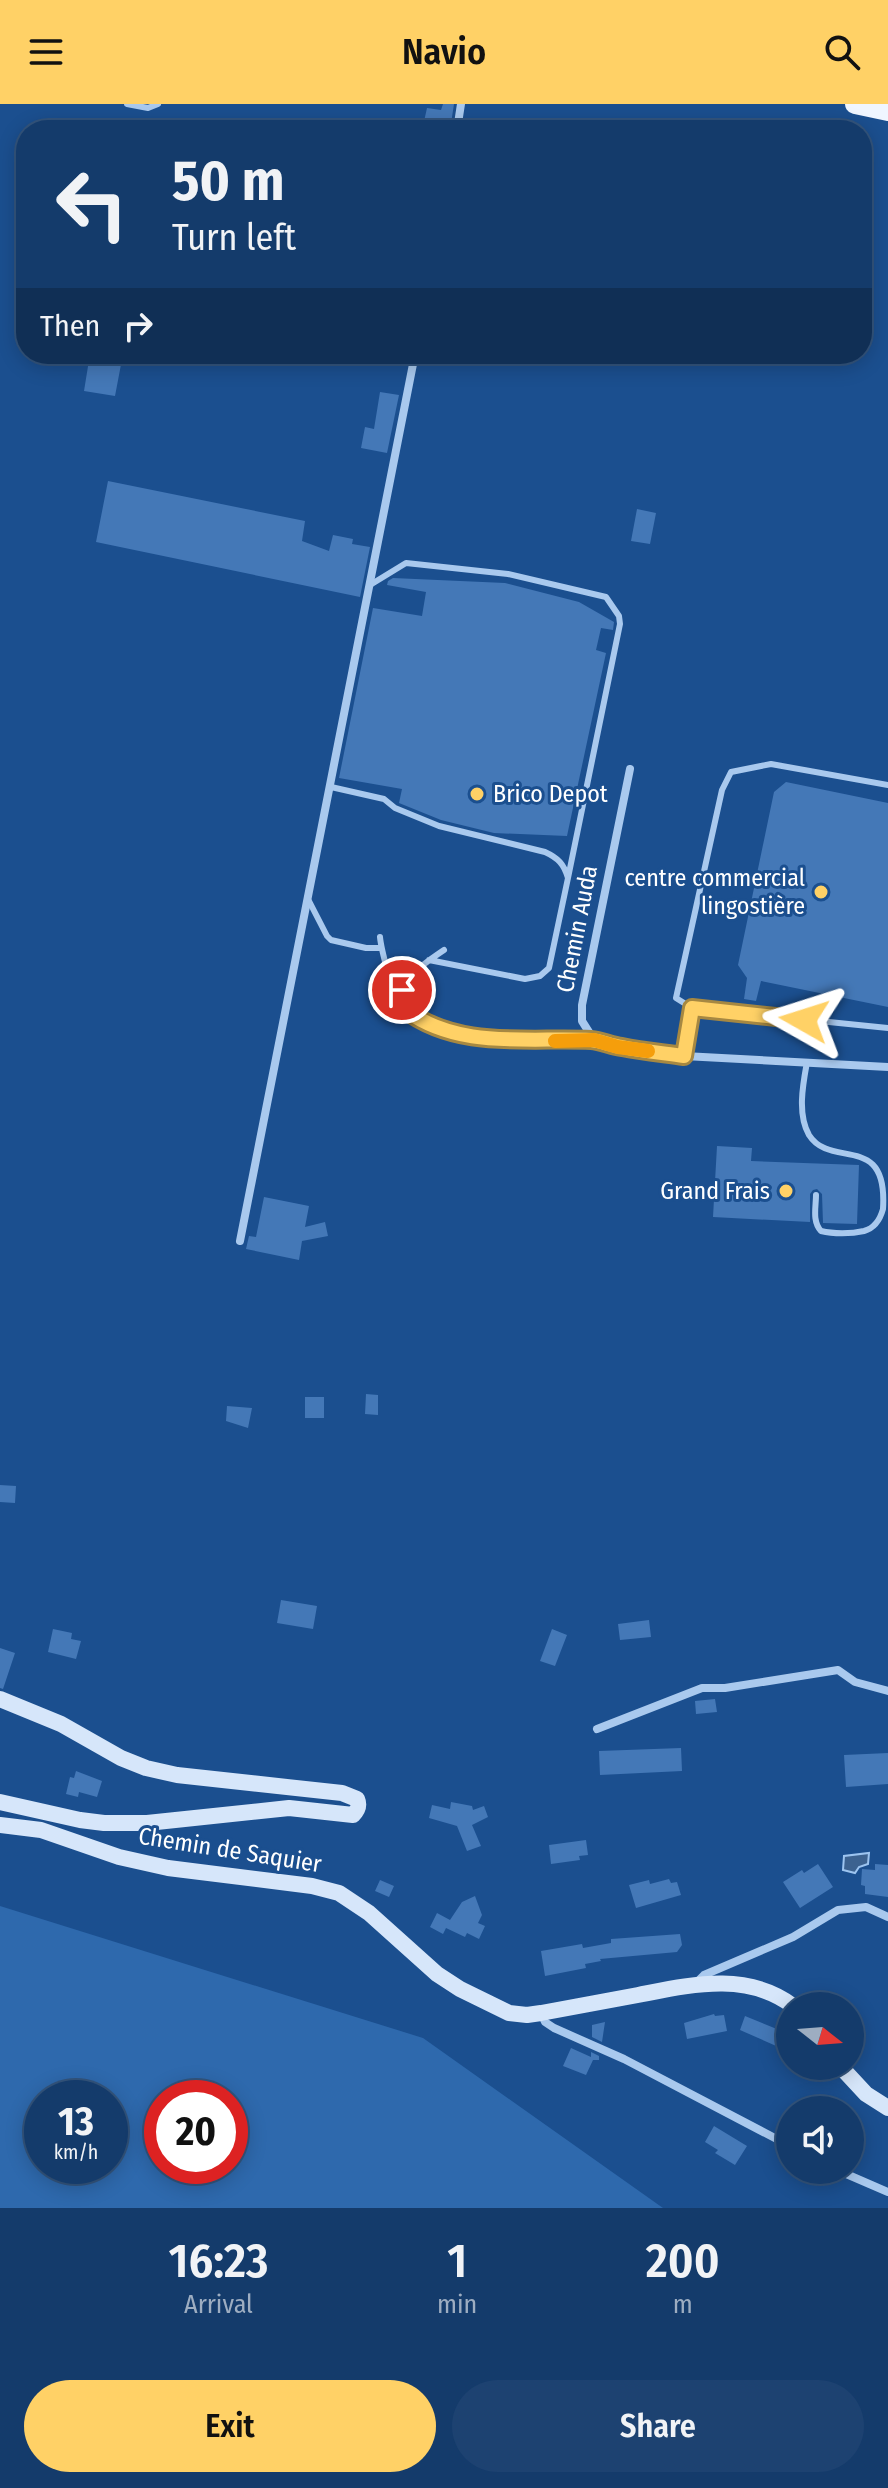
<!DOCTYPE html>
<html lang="en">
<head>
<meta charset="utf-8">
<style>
	:root { --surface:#143b6b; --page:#1d4271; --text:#f1f3f6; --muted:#9dadc1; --line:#33557e; --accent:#ffd166 }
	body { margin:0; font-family:"Fira Sans Condensed",sans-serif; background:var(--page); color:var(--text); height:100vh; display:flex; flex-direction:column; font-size:30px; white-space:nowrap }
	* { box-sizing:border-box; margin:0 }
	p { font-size:26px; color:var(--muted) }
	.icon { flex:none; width:44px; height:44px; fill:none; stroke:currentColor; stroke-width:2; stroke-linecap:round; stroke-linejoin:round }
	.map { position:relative; height:2104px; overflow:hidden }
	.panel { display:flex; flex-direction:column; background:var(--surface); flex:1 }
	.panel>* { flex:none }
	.guide { position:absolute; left:16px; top:16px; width:856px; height:244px; border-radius:32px; box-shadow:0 4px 20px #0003,0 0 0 2px var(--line); background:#143b6b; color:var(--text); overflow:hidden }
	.needle { width:52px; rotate:107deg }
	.buttons { position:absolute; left:776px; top:1888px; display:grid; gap:16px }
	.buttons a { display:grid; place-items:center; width:88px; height:88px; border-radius:50%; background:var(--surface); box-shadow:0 4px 20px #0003,0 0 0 2px var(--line); font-size:40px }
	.speed { position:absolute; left:24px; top:1976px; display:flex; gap:16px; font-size:40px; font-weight:700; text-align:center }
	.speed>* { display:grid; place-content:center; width:104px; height:104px; border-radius:50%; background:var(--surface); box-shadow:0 4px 20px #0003,0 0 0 2px var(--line); line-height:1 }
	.speed small { font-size:20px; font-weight:400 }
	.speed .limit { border:12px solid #d22; background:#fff; color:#111 }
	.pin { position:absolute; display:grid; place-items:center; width:68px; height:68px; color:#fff; margin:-34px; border:4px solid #fff; border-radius:50%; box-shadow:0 2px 8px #0007 }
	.me { position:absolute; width:88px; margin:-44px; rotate:276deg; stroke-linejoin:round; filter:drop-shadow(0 0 6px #0008) }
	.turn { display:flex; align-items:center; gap:28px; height:168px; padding:0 24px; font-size:36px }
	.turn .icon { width:104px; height:104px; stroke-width:2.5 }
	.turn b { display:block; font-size:56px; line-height:68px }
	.then { display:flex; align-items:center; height:76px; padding:0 24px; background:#0003; gap:16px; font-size:30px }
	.eta { display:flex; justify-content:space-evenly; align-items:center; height:136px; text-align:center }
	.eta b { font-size:48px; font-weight:600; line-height:56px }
	.action { display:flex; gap:16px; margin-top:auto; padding:16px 24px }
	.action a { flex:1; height:92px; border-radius:48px; background:var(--accent); color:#111; font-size:32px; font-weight:600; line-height:92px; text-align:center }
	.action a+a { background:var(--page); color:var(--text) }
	header { display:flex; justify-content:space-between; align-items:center; height:104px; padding:0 24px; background:var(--accent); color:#111; font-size:36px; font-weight:600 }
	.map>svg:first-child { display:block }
	.green { fill:#2e69ad; fill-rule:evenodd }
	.water { fill:#3c6290; stroke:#9cc4f0; stroke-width:2 }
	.building { fill:#4478b7 }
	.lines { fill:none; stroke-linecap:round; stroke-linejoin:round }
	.lane { stroke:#a9c9ee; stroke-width:6 }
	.street { stroke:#a9c9ee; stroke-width:8 }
	.secondary { stroke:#d6e6fa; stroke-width:16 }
	.primary { stroke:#f0f6ff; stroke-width:20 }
	.route-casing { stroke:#a68842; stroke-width:20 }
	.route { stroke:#ffd166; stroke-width:14 }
	.slow { stroke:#f59e0b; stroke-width:14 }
	.poi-dot { fill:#ffd166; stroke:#1b4f8f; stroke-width:3 }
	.labels { text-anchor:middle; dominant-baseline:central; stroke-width:6; stroke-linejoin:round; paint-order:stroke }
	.poi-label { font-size:24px; fill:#fff; stroke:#1b4f8f; text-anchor:end }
	.street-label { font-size:24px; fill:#fff; stroke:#1b4f8f }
</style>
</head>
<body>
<header><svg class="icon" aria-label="menu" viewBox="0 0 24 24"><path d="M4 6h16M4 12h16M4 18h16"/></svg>Navio<svg class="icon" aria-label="search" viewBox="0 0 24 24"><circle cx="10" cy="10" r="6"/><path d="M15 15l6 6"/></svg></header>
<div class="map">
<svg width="888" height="2104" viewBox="0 0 888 2104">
	<rect width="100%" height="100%" fill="#1b4f8f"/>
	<path class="green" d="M0 1802 423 1934 663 2104H0ZM42 1994H110V2062H42ZM162 1994H230V2062H162Z"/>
	<path class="water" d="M869 1749 868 1760 859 1763 855 1769 843 1766 844 1752Z"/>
	<path class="building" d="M443 0H454L450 26 423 22 427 4 441 6Z
		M90 250H123L115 292 84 287Z
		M380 288 399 291 387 349 361 344 365 323 374 325Z
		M108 377 305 417 302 437 329 447 333 431 353 435 352 440 370 443 360 493 96 438Z
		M637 405 656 409 650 440 631 437Z
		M393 474 505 479 579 498 614 518 613 526 601 524 596 546 606 549 567 732 494 729 441 716 399 699 402 685 339 674 373 504 422 512 426 488 387 481 388 477Z
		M786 678 888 699V903L761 877 756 897 744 895 747 874 738 861 774 688Z
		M717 1042 752 1044 751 1057 859 1061 857 1120 823 1119 822 1090 817 1085 813 1086 810 1090V1118L713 1113Z
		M264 1093 309 1102 305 1123 325 1118 328 1132 302 1137 299 1156 246 1145 249 1132 256 1133Z
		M366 1290 378 1291V1311L365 1310Z
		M305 1293H324V1314H305Z
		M227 1302 252 1304 248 1324 226 1317Z
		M0 1381 16 1382 15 1399 0 1398Z
		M281 1496 317 1502 313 1525 277 1519Z
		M649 1516 651 1533 620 1536 618 1520Z
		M53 1525 72 1529 71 1535 81 1537 76 1555 48 1548Z
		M552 1525 567 1531 555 1562 540 1557Z
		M0 1544 15 1549 3 1585 0 1584Z
		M715 1595 717 1608 696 1610 695 1597Z
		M681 1644 682 1667 600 1671 599 1647Z
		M888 1649V1680L846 1683 844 1651Z
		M76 1667 102 1677 97 1693 79 1688 78 1693 66 1690 70 1673 74 1674Z
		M451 1698 472 1702 473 1706 484 1702 488 1713 472 1721 481 1742 467 1747 457 1722 429 1714 432 1701 450 1705Z
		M586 1736 588 1751 579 1752 580 1756 551 1760 549 1741Z
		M818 1760 833 1783 800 1804 783 1778 802 1766 804 1769Z
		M875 1760 888 1761V1793L865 1790V1782L861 1781 862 1765 875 1766Z
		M669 1775 671 1779 677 1778 681 1791 636 1804 629 1781 649 1776 650 1780Z
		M380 1776 394 1782 389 1793 375 1787Z
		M475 1792 482 1811 478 1819 485 1822 479 1835 467 1829 465 1833 446 1824 443 1830 430 1823 437 1809 450 1816 462 1798Z
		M680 1830 682 1841 677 1848 600 1855 601 1857 585 1860 586 1864 545 1872 541 1847 582 1840 583 1844 611 1839V1835Z
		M714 1910 715 1912 724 1911 727 1927 687 1935 684 1919Z
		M745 1912 789 1930 783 1945 740 1926Z
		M605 1918 602 1938 592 1933V1921Z
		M571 1944 591 1953V1948L599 1952V1956H593L586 1971 563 1962Z
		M714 2022 747 2042 735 2061 715 2049 718 2046 705 2038Z"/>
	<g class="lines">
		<path class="lane" d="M127 0 148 4 158 0
			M370 481 406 459 508 470 606 493 619 512 620 520 568 774
			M888 681 771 660 731 668 722 686 676 894 692 904 888 924
			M331 683 384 695 395 704 439 722 545 748C558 754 564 760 568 774L549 864 540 872 525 875 429 856
			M309 797 327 832 331 836 366 844H381
			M380 833C381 845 393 890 398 899 427 943 547 938 594 936
			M404 902C398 874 424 860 444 846
			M684 952 692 904
			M807 958C803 980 797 1010 809 1031 831 1066 888 1027 883 1105 880 1116 875 1124 864 1127 851 1130 833 1130 821 1127 812 1117 816 1103 816 1091"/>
		<path class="street" d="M457 26 461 0
			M630 665 582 901V917L594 936 618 943 684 952 888 963
			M240 1137 415 250
			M597 1625 702 1584H725L838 1566 855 1578 888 1587
			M696 1879 704 1871 793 1833 838 1806 866 1803 888 1813
			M541 1909 545 1918 554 1924 624 1955 790 2042
			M837 2066 888 2088"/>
		<path class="secondary" d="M0 1595 61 1620 121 1654 146 1664 177 1671 342 1689 357 1695C360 1702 358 1706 353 1711L289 1704 147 1719H104L80 1716 0 1698
			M0 1721 41 1726 119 1753 168 1764 312 1782 339 1789 369 1809 437 1870 460 1885 509 1909 527 1911 541 1909C573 1903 606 1897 638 1891 690 1881 747 1867 793 1902
			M840 1962 866 1990 888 2004"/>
		<path class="primary" d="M855 0 888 7"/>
	</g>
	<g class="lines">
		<defs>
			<path id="route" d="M402 886 404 905C458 946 528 933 591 936 602 937 612 942 622 943 642 947 663 949 684 952L692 904 804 916"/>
		</defs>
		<use href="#route" class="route-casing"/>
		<use href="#route" class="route"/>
		<path class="slow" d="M555 937 594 936 618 943 648 947"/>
	</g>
	<g class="poi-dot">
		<circle cx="477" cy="690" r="8"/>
		<circle cx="821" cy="788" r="8"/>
		<circle cx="786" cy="1087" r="8"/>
	</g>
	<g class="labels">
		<g class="poi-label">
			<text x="493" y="690" text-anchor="start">Brico Depot</text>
			<text x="805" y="774">centre commercial<tspan x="805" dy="28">lingostière</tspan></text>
			<text x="770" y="1087">Grand Frais</text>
		</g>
		<g class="street-label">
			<text transform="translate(577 825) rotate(-79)">Chemin Auda</text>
			<text transform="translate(230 1746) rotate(9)">Chemin de Saquier</text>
		</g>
	</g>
</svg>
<div class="buttons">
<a><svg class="needle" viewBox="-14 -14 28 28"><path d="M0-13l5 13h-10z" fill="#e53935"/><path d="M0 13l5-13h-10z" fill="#9dadc1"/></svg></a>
<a><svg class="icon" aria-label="sound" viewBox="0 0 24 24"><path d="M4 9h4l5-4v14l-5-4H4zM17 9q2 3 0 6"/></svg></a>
</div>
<div class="speed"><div>13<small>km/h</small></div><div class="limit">20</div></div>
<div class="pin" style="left:402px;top:886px;background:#d93025"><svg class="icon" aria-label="arrive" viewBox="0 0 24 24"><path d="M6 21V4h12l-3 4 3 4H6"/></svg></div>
<svg class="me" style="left:804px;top:916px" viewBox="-20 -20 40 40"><path d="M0-17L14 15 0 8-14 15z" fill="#ffd166" stroke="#fff" stroke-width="4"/></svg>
<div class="guide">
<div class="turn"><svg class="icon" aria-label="left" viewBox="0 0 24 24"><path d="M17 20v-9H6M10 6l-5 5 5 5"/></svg><div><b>50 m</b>Turn left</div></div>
<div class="then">Then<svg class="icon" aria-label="right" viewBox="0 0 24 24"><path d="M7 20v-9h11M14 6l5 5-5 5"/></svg></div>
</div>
</div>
<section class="panel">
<div class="eta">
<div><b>16:23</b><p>Arrival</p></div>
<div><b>1</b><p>min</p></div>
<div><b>200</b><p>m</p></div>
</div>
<div class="action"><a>Exit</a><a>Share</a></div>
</section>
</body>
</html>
